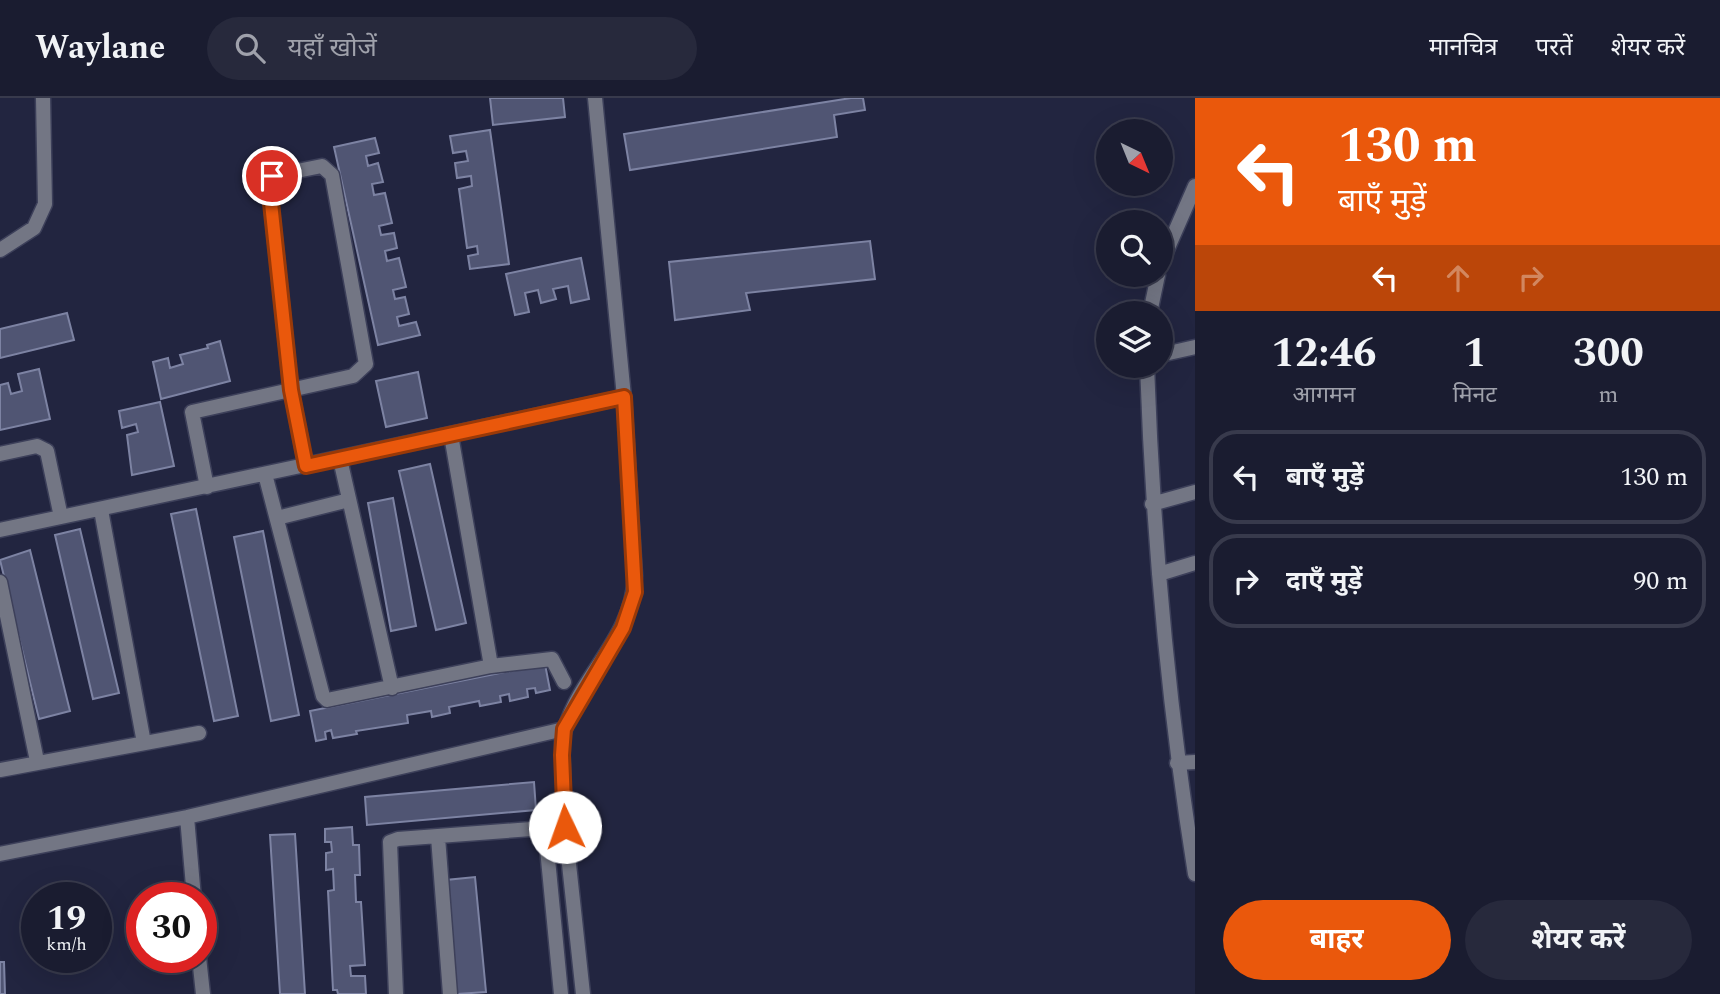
<!DOCTYPE html>
<html lang="hi">
<head>
<meta charset="utf-8">
<style>
	:root { --surface:#1a1c30; --page:#27293c; --text:#f1f3f6; --muted:#9fa1ab; --line:#383a4c; --accent:#ea580c }
	body { margin:0; font-family:Spectral,"Noto Sans Devanagari",serif; background:var(--page); color:var(--text); height:100vh; display:flex; flex-direction:column; font-size:26px; white-space:nowrap }
	* { box-sizing:border-box; margin:0 }
	p { font-size:23px; color:var(--muted) }
	.icon { flex:none; width:38px; height:38px; fill:none; stroke:currentColor; stroke-width:2; stroke-linecap:round; stroke-linejoin:round }
	.map { position:relative; flex:1; overflow:hidden }
	.drawer { display:flex; flex-direction:column; background:var(--surface); width:525px }
	.drawer>* { flex:none }
	.hud { background:#ea580c; color:#fff; overflow:hidden }
	.needle { width:46px; rotate:137deg }
	.fabs { position:absolute; left:1096px; top:21px; display:grid; gap:14px }
	.fabs a { display:grid; place-items:center; width:77px; height:77px; border-radius:50%; background:var(--surface); box-shadow:0 7px 28px #0002,0 0 0 2px var(--line); font-size:35px }
	.speed { position:absolute; left:21px; top:784px; display:flex; gap:14px; font-size:35px; font-weight:700; text-align:center }
	.speed>* { display:grid; place-content:center; width:91px; height:91px; border-radius:50%; background:var(--surface); box-shadow:0 7px 28px #0002,0 0 0 2px var(--line); line-height:1 }
	.speed small { font-size:18px; font-weight:400 }
	.speed .limit { border:10px solid #d22; background:#fff; color:#111 }
	.pin { position:absolute; display:grid; place-items:center; width:60px; height:60px; color:#fff; margin:-30px; border:4px solid #fff; border-radius:50%; box-shadow:0 2px 7px #0007 }
	.me { position:absolute; width:77px; margin:-38px; rotate:357deg; stroke-linejoin:round; filter:drop-shadow(0 0 5px #0008) }
	.turn { display:flex; align-items:center; gap:24px; height:147px; padding:0 28px; font-size:32px }
	.turn .icon { width:91px; height:91px; stroke-width:2.5 }
	.turn b { display:block; font-size:49px; line-height:60px }
	.lanes { display:flex; align-items:center; height:66px; padding:0 28px; background:#0003; justify-content:center; gap:35px; direction:ltr }
	.lanes .off { opacity:.35 }
	.eta { display:flex; justify-content:space-evenly; align-items:center; height:119px; text-align:center }
	.eta b { font-size:42px; font-weight:700; line-height:49px }
	.button { display:flex; gap:14px; margin-top:auto; padding:14px 28px }
	.button a { flex:1; height:80px; border-radius:42px; background:var(--accent); color:#fff; font-size:28px; font-weight:700; line-height:80px; text-align:center }
	.button a+a { background:var(--page); color:var(--text) }
	ul { padding:0; list-style:none }
	li { display:flex; align-items:center; gap:21px; height:94px; margin:0 14px 10px; padding:0 14px; border:4px solid var(--line); border-radius:28px }
	li div { flex:1 }
	li b { display:block; font-size:26px }
	li em { font-style:normal }
	header { display:flex; align-items:center; gap:42px; box-sizing:border-box; height:98px; padding:0 35px; background:var(--surface); border-bottom:2px solid var(--line) }
	header strong { font-size:33px }
	nav { display:flex; gap:38px; margin-inline-start:auto; font-size:24px }
	.search { width:490px; height:63px; background:var(--page); display:flex; align-items:center; gap:18px; box-sizing:border-box; padding:0 24px; border-radius:38px; color:var(--muted); font-size:26px }
	main { display:flex; flex:1; min-height:0 }
	.map>svg:first-child { display:block }
	.building { fill:#505573; stroke:#7d83a3; stroke-width:2 }
	.lines { fill:none; stroke-linecap:round; stroke-linejoin:round }
	.minor-casing { stroke:#3d405a; stroke-width:17 }
	.minor { stroke:#737684; stroke-width:14 }
	.route-casing { stroke:#983908; stroke-width:18 }
	.route { stroke:#ea580c; stroke-width:12 }
</style>
</head>
<body>
<header>
<strong>Waylane</strong>
<div class="search"><svg class="icon" aria-label="search" viewBox="0 0 24 24"><circle cx="10" cy="10" r="6"/><path d="M15 15l6 6"/></svg>यहाँ खोजें</div>
<nav><a>मानचित्र</a><a>परतें</a><a>शेयर करें</a></nav>
</header>
<main>
<div class="map">
<svg width="1195" height="896" viewBox="0 0 1195 896">
	<rect width="100%" height="100%" fill="#222540"/>
	<path class="building" d="M490 0H563L565 19 493 27Z
		M851 0H863L865 12 834 17 837 39 630 72 624 36Z
		M490 32 509 166 470 171 468 158 478 156 477 148 467 150 459 91 472 88 471 78 457 80 455 65 468 63 466 53 453 55 450 38Z
		M375 40 379 55 366 58 368 68 378 65 383 84 372 86 374 97 385 95 392 125 379 128 381 137 394 135 397 150 385 153 387 163 399 160 406 189 393 192 395 201 405 199 409 216 397 219 399 228 416 224 420 237 378 247 334 49Z
		M870 143 875 181 746 195 750 212 675 222 669 164Z
		M581 160 589 201 571 205 568 188 553 191 556 201 541 205 538 192 525 195 529 214 515 217 506 176Z
		M67 215 74 242 0 260V231Z
		M220 243 230 283 161 301 153 264 168 260 170 270 183 266 180 257 208 250 207 247Z
		M39 271 50 321 0 332V287L8 285 11 296 22 293 18 276Z
		M418 274 427 320 386 329 376 283Z
		M160 304 174 368 132 377 127 337 138 334 136 326 122 330 119 313Z
		M430 366 466 525 436 532 399 373Z
		M393 400 416 528 391 533 368 405Z
		M196 411 238 618 214 623 171 416Z
		M80 431 119 595 93 601 55 437Z
		M263 433 299 617 271 623 234 439Z
		M30 452 70 613 39 621 0 462Z
		M545 566 550 592 536 595 535 590 527 591 528 599 510 603 509 596 500 598 501 604 480 608 479 603 449 609 450 615 432 619 431 613 407 617 408 625 356 633 357 636 333 640 331 632 325 634 326 641 316 643 310 613Z
		M534 684 536 712 367 727 365 699Z
		M352 729 353 747H359L360 777H355L356 804H361L365 867 350 868 351 878H365L366 896H338L337 892H333L328 793 334 792 333 771 326 772V755L332 754 331 744H325V731Z
		M295 736 305 896H280L270 737Z
		M475 779 486 894 457 896 446 782Z
		M0 864H4L5 896H0Z"/>
	<g class="lines">
		<defs>
			<path id="minor" d="M0 152 34 130 45 106 43 0
				M1160 168 1195 88
				M1150 215 1158 177
				M1160 257 1195 249
				M1147 268C1153 438 1168 608 1195 776
				M451 337 491 568
				M0 356 37 348 47 353 61 419
				M340 361 392 590
				M265 376 323 598 327 602 491 568 552 561 564 584
				M207 389 192 314 353 278 366 266 332 77 322 68 277 77 270 80 269 86 291 292 306 368
				M1152 406 1195 394
				M101 412 144 645
				M277 420 349 402
				M0 432 624 299
				M1159 476 1195 465
				M0 484 37 663
				M1177 665 1195 664
				M0 672 199 635
				M187 719 194 800
				M438 739 450 896
				M0 756 187 719 564 631
				M199 859 203 896
				M396 896 390 744 398 741 545 730 561 896
				M583 896 565 729 562 644C572 582 633 545 635 477L624 299 595 0"/>
		</defs>
		<use href="#minor" class="minor-casing"/>
		<use href="#minor" class="minor"/>
	</g>
	<g class="lines">
		<defs>
			<path id="route" d="M272 78 269 86 291 292 306 368 624 299 635 494 623 530 564 631 562 657 565 729"/>
		</defs>
		<use href="#route" class="route-casing"/>
		<use href="#route" class="route"/>
	</g>
</svg>
<div class="fabs">
<a><svg class="needle" viewBox="-14 -14 28 28"><path d="M0-13l5 13h-10z" fill="#e53935"/><path d="M0 13l5-13h-10z" fill="#9fa1ab"/></svg></a>
<a><svg class="icon" aria-label="search" viewBox="0 0 24 24"><circle cx="10" cy="10" r="6"/><path d="M15 15l6 6"/></svg></a>
<a><svg class="icon" aria-label="layers" viewBox="0 0 24 24"><path d="M12 4l9 5-9 5-9-5zM3 14l9 5 9-5"/></svg></a>
</div>
<div class="speed"><div>19<small>km/h</small></div><div class="limit">30</div></div>
<div class="pin" style="left:272px;top:78px;background:#d93025"><svg class="icon" aria-label="arrive" viewBox="0 0 24 24"><path d="M6 21V4h12l-3 4 3 4H6"/></svg></div>
<svg class="me" style="left:565px;top:729px" viewBox="-20 -20 40 40"><circle r="19" fill="#fff"/><path d="M0-13L10 11 0 6-10 11z" fill="#ea580c"/></svg>
</div>
<section class="drawer">
<div class="hud">
<div class="turn"><svg class="icon" aria-label="left" viewBox="0 0 24 24"><path d="M17 20v-9H6M10 6l-5 5 5 5"/></svg><div><b>130 m</b>बाएँ मुड़ें</div></div>
<div class="lanes"><svg class="icon" aria-label="left" viewBox="0 0 24 24"><path d="M17 20v-9H6M10 6l-5 5 5 5"/></svg><svg class="icon off" aria-label="ahead" viewBox="0 0 24 24"><path d="M12 20V5M6 11l6-6 6 6"/></svg><svg class="icon off" aria-label="right" viewBox="0 0 24 24"><path d="M7 20v-9h11M14 6l5 5-5 5"/></svg></div>
</div>
<div class="eta">
<div><b>12:46</b><p>आगमन</p></div>
<div><b>1</b><p>मिनट</p></div>
<div><b>300</b><p>m</p></div>
</div>
<ul>
<li><svg class="icon" aria-label="left" viewBox="0 0 24 24"><path d="M17 20v-9H6M10 6l-5 5 5 5"/></svg><div><b>बाएँ मुड़ें</b></div><em>130 m</em></li>
<li><svg class="icon" aria-label="right" viewBox="0 0 24 24"><path d="M7 20v-9h11M14 6l5 5-5 5"/></svg><div><b>दाएँ मुड़ें</b></div><em>90 m</em></li>
</ul>
<div class="button"><a>बाहर</a><a>शेयर करें</a></div>
</section>
</main>
</body>
</html>
